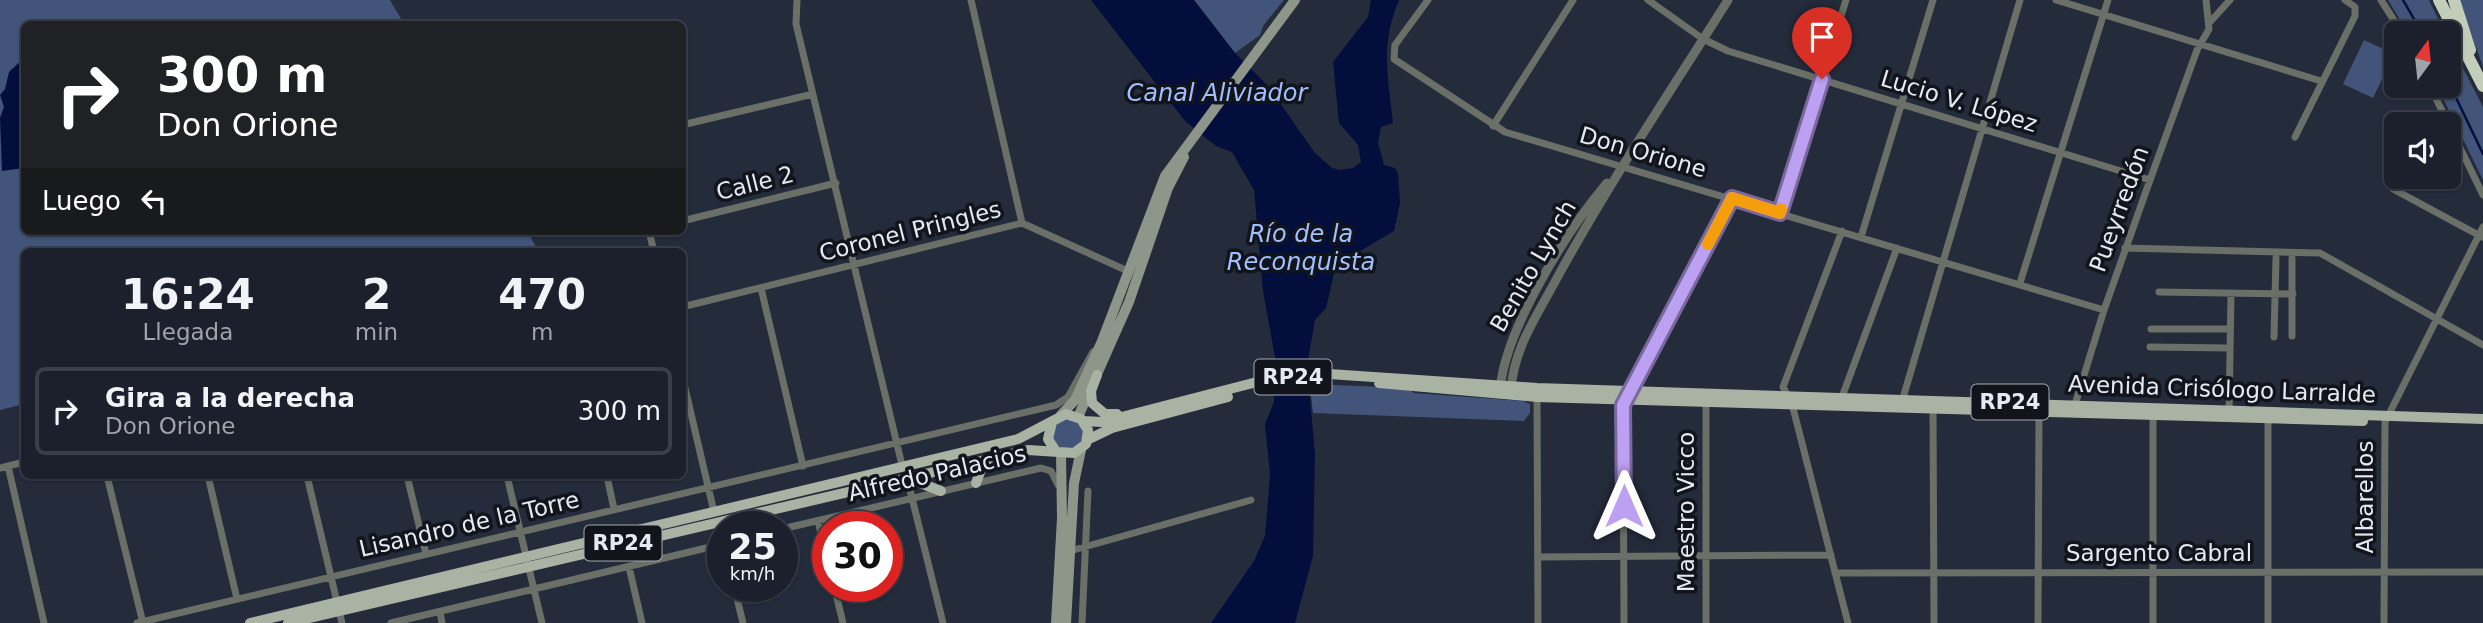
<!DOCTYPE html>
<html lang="es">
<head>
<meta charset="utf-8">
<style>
	:root { --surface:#1b202c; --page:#282d38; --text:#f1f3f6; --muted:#a0a3a9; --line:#393e48 }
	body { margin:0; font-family:"DejaVu Sans",sans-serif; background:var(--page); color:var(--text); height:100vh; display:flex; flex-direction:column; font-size:26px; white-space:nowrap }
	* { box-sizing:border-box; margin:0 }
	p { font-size:23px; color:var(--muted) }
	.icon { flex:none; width:38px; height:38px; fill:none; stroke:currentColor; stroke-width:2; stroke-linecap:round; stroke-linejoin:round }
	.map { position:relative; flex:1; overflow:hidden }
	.panel { position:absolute; left:21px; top:248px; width:665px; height:231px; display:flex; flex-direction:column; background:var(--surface); border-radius:10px; box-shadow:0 2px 5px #0004,0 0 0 2px var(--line) }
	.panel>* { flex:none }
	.top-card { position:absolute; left:21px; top:21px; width:665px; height:214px; border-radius:10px; box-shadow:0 2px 5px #0004,0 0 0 2px var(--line); background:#202124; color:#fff; overflow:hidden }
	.needle { width:46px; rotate:15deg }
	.tools { position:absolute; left:2384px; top:21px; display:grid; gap:14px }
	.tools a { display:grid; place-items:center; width:77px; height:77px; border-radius:10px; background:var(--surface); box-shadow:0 2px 5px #0004,0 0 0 2px var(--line); font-size:35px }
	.speed { position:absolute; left:707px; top:511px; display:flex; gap:14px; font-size:35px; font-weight:700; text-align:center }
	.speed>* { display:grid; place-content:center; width:91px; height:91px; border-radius:50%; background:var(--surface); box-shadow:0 2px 5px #0004,0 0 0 2px var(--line); line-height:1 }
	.speed small { font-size:18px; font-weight:400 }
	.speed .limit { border:10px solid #d22; background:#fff; color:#111 }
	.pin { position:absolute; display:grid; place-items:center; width:60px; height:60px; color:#fff; margin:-72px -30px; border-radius:50% 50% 50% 0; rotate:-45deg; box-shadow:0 0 7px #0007 }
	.pin .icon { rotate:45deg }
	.me { position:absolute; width:77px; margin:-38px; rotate:0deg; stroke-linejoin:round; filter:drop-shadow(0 0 5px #0008) }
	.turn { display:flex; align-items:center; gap:24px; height:147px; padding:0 21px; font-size:32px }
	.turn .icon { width:91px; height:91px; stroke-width:2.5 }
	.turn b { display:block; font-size:49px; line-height:60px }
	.then { display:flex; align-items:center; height:66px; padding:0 21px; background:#0003; gap:14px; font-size:26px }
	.eta { display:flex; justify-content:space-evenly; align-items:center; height:119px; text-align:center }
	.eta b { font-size:42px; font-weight:800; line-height:49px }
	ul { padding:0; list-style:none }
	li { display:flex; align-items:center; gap:21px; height:88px; margin:0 14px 10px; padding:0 7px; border:4px solid var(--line); border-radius:10px }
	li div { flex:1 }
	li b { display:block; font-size:26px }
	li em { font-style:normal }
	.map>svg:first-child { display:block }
	.green { fill:#42547a }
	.water { fill:#030e3d }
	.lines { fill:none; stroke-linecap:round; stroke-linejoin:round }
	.stream { stroke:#030e3d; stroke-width:2.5 }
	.minor { stroke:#6a6f67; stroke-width:7 }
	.tertiary { stroke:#6a6f67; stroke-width:9 }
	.secondary { stroke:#8e9589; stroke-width:10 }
	.primary { stroke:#a9b3a3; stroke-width:10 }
	.motorway { stroke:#c2cdba; stroke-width:12 }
	.route-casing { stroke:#7a689d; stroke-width:18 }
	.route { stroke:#bca0f2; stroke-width:12 }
	.slow { stroke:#f59e0b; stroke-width:12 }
	.labels { text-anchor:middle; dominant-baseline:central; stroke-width:7; stroke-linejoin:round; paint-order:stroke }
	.shield { fill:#11141b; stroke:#a5a9b2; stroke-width:2 }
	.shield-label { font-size:21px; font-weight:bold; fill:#e4e9f3 }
	.street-label { font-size:23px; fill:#e4e9f3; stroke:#11141b }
	.water-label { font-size:24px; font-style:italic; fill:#a1bfff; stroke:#11141b }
</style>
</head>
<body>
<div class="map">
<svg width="2483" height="623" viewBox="0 0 2483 623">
	<rect width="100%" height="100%" fill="#242b3a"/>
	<path class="green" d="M0 0H390L404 24H24V231H527L539 252H24V404L0 410Z
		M1194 0H1284L1263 26 1260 35 1235 53Z
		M2388 0H2429L2445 33H2408Z
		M2459 0H2483V67Z
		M2448 39 2483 107V180L2437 86H2448Z
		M2364 40 2394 54 2373 98 2343 84Z
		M1335 385 1407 388 1414 393 1523 401 1530 404V413L1524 421 1313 413 1310 386Z
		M1052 434a16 16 0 1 1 32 0a16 16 0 1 1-32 0Z"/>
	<path class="water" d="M1091 0H1194L1235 53 1268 86 1315 153 1332 168 1340 170 1353 168 1361 162 1358 145 1339 123 1333 62 1368 17 1371 0H1399C1380 45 1388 76 1393 123L1381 127 1378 143 1384 165 1395 168 1398 173 1400 203 1394 231 1343 261 1335 269 1326 308 1315 320 1307 365 1315 454 1313 556 1295 623H1211L1254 561 1265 536 1270 475 1265 424 1274 402 1275 357 1263 291 1254 190 1232 152 1216 146 1185 121Z
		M24 58V168L2 171 0 118 4 107 0 95 5 89 9 72Z"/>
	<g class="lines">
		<path class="stream" d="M2403 0 2422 33
			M2448 81 2483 154"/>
		<path class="minor" d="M797 0 796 24 902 465
			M971 0 1022 223
			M1428 0 1395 45 1394 59 1505 132 2104 310
			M1648 0 1703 39 1728 51 2150 180
			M2056 0 2321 81
			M2381 0 2402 33
			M2210 22 2230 0
			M2430 86 2483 195
			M682 125 813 94
			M1493 126 1573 0
			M2295 137 2355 16V7L2345 0
			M2393 189 2482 237
			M1780 213 1846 0
			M682 221 836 183
			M649 231 654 252
			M1842 231 1783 387 1792 404 1848 623
			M1861 237 1933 0
			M2125 248 2320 253 2483 345
			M2292 258V336
			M2020 283 2108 0
			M761 288 803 466
			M2159 292 2293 294
			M682 307 1022 223 1130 272
			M2151 329H2230
			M2274 337 2276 258
			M2150 347 2230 348
			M682 375 714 512
			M1537 393 1538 623
			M1842 397 1897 248
			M1903 398 2020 0
			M1933 407 1934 623
			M2074 408 2104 310 2150 180 2197 50 2209 29 2206 0
			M2229 413 2231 294
			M2268 417V623
			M8 466 44 623
			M0 468 24 462
			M107 476 143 623
			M208 476 237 599
			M307 476 342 623
			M407 476 426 554
			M507 476 542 623
			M607 476 614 509
			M907 478 943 623
			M718 521 723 540
			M818 521 828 562
			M782 529 1041 468 1051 471 1058 485
			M1070 551 1251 500
			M1538 557 1831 555
			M629 567 642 623
			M1835 573 2483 572
			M734 586 743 623
			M834 586 843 623
			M440 612 442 623
			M137 623 1056 405 1068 397 1093 352
			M391 623 723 544
			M1082 623 1088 491
			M1624 623 1623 405 1732 198
			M1706 623V401
			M2038 623 2039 411
			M2153 623V414
			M2384 623 2385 422 2483 227"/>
		<path class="tertiary" d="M1511 391C1513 349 1538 314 1557 278 1609 183 1670 92 1728 0
			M1500 392C1503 332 1568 229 1607 183"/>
		<path class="secondary" d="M1061 415 1075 400 1102 341 1165 176 1295 0
			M1078 417 1129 302 1168 188 1184 157
			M1056 623 1062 518 1061 454
			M1066 623 1074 483 1081 450"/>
		<path class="primary" d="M1097 375 1091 391 1092 403 1105 414H1117
			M1379 383 1537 397 2363 421
			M1083 421 1102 422 1253 383 1329 374 1537 388 2483 419
			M1052 422 1048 439 1055 450
			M1087 440 1112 428 1228 397
			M907 478 941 491
			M976 483 982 467 996 461
			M250 623 1018 439 1066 414 1081 419 1088 430 1086 444 1074 453 1028 450 288 623"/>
		<path class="motorway" d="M2439 0 2483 86
			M2454 0 2470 50"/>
	</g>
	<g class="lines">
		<defs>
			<path id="route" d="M1624 506 1623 405 1732 198 1780 213 1822 79"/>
		</defs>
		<use href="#route" class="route-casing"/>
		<use href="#route" class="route"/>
		<path class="slow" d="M1708 244 1732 198 1780 213 1781 209"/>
	</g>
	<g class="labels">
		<g class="shield">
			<rect x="1254.5" y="359.5" width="77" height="35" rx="5"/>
			<rect x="1971.5" y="384.5" width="77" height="35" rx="5"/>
			<rect x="584.5" y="525.5" width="77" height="35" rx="5"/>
		</g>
		<g class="shield-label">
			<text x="1293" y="377">RP24</text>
			<text x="2010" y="402">RP24</text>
			<text x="623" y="543">RP24</text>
		</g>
		<g class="street-label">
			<text transform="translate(1959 101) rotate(17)">Lucio V. López</text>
			<text transform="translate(1643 152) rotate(16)">Don Orione</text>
			<text transform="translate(755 183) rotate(-14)">Calle 2</text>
			<text transform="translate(2119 209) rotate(-70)">Pueyrredón</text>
			<text transform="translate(910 231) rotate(-14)">Coronel Pringles</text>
			<text transform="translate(1533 266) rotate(-60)">Benito Lynch</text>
			<text transform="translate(2222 389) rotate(2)">Avenida Crisólogo Larralde</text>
			<text transform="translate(937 473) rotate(-13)">Alfredo Palacios</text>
			<text transform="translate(2365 497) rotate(-90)">Albarellos</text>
			<text transform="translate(1686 512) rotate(-90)">Maestro Vicco</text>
			<text transform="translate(469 524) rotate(-13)">Lisandro de la Torre</text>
			<text x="2159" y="553">Sargento Cabral</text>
		</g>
		<g class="water-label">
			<text x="1217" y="93">Canal Aliviador</text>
			<text x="1301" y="234">Río de la<tspan x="1301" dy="28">Reconquista</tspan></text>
		</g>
	</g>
</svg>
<div class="tools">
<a><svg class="needle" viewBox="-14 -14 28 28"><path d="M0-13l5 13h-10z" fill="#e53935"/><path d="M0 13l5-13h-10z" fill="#a0a3a9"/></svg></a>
<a><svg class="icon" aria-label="sound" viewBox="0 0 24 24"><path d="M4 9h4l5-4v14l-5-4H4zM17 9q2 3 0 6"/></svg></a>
</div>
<div class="speed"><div>25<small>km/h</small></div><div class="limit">30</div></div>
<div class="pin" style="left:1822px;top:79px;background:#d93025"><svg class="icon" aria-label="arrive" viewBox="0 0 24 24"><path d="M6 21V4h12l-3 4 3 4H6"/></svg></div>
<svg class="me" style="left:1624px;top:506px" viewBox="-20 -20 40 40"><path d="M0-17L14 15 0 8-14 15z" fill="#bca0f2" stroke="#fff" stroke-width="4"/></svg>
<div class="top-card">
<div class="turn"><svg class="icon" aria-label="right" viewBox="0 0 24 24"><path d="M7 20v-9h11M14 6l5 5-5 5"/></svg><div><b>300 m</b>Don Orione</div></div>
<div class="then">Luego<svg class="icon" aria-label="left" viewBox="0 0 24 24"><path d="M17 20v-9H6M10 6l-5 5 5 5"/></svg></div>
</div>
<section class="panel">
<div class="eta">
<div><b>16:24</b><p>Llegada</p></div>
<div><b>2</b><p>min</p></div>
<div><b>470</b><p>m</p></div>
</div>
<ul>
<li><svg class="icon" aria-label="right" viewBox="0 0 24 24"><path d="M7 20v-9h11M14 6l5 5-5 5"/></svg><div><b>Gira a la derecha</b><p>Don Orione</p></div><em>300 m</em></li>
</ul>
</section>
</div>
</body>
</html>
